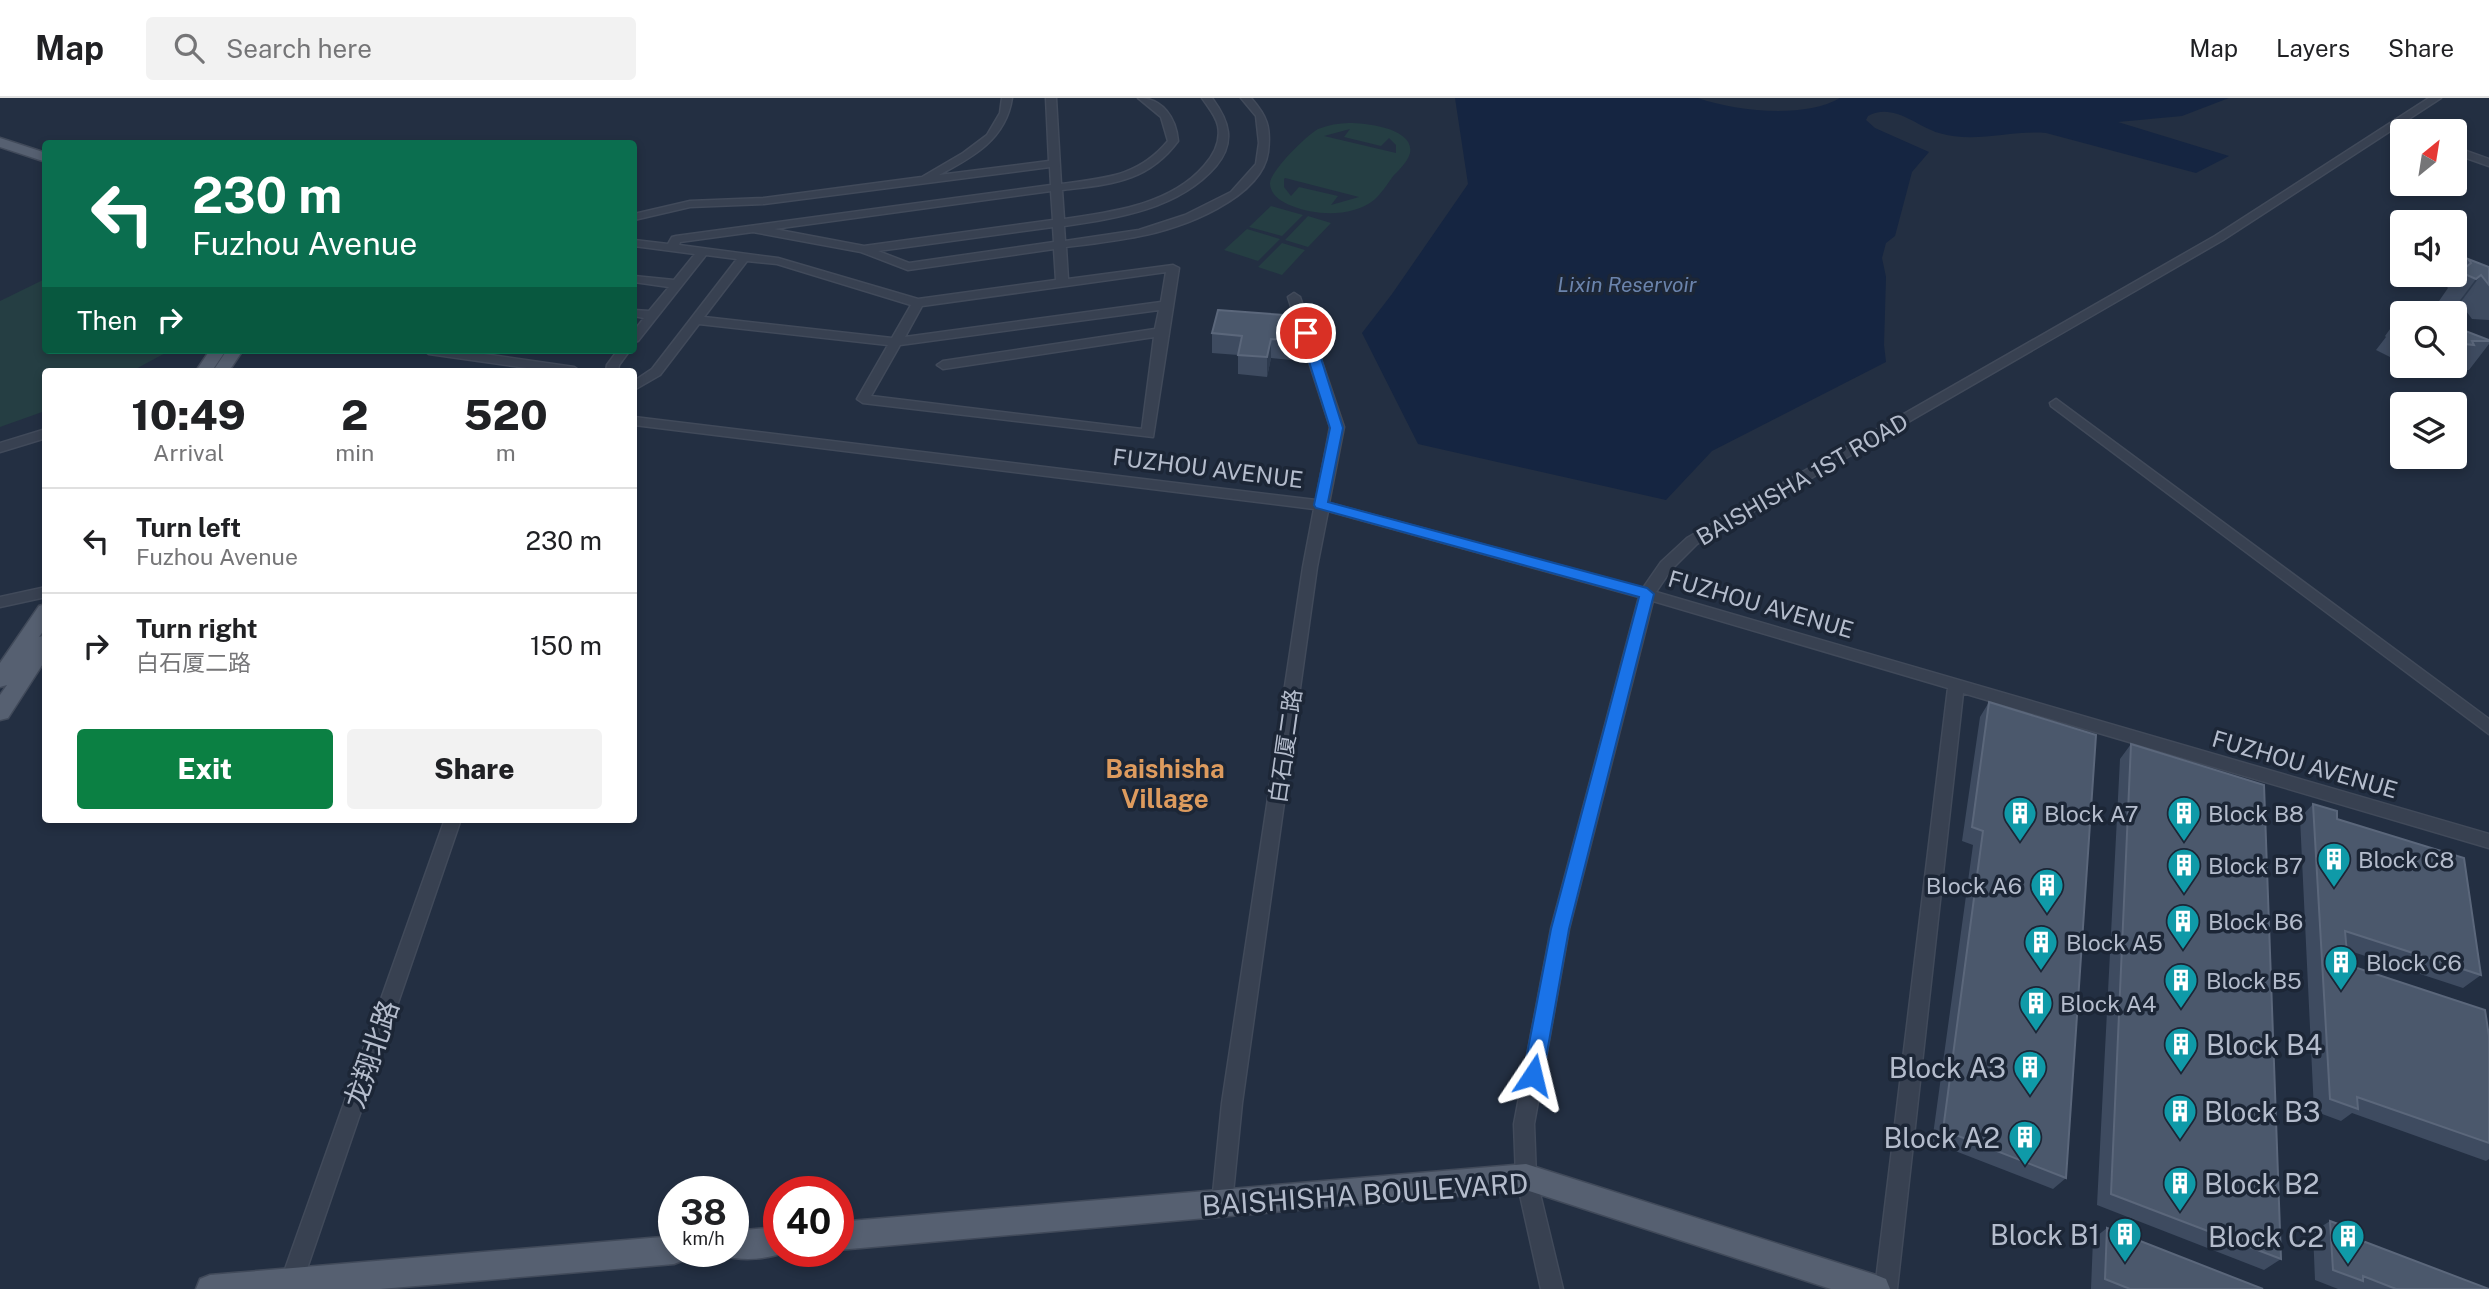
<!DOCTYPE html>
<html lang="en">
<head>
<meta charset="utf-8">
<style>
	:root { --surface:#fff; --page:#f2f2f2; --text:#202124; --muted:#757577; --line:#e0e0e0; --accent:#0b8043 }
	body { margin:0; font-family:"Public Sans","Noto Sans SC",sans-serif; background:var(--page); color:var(--text); height:100vh; display:flex; flex-direction:column; font-size:26px; white-space:nowrap }
	* { box-sizing:border-box; margin:0 }
	p { font-size:23px; color:var(--muted) }
	.icon { flex:none; width:38px; height:38px; fill:none; stroke:currentColor; stroke-width:2; stroke-linecap:round; stroke-linejoin:round }
	.map { position:relative; flex:1; overflow:hidden }
	.sheet { position:absolute; left:42px; top:270px; width:595px; height:455px; display:flex; flex-direction:column; background:var(--surface); border-radius:7px; box-shadow:0 4px 10px #0003 }
	.sheet>* { flex:none }
	.top-card { position:absolute; left:42px; top:42px; width:595px; height:214px; border-radius:7px; box-shadow:0 4px 10px #0003; background:#0b6e4f; color:#fff; overflow:hidden }
	.needle { width:46px; rotate:30deg }
	.tools { position:absolute; left:2390px; top:21px; display:grid; gap:14px }
	.tools a { display:grid; place-items:center; width:77px; height:77px; border-radius:7px; background:var(--surface); box-shadow:0 4px 10px #0003; font-size:35px }
	.speed { position:absolute; left:658px; top:1078px; display:flex; gap:14px; font-size:35px; font-weight:700; text-align:center }
	.speed>* { display:grid; place-content:center; width:91px; height:91px; border-radius:50%; background:var(--surface); box-shadow:0 4px 10px #0003; line-height:1 }
	.speed small { font-size:18px; font-weight:400 }
	.speed .limit { border:10px solid #d22; background:#fff; color:#111 }
	.pin { position:absolute; display:grid; place-items:center; width:60px; height:60px; color:#fff; margin:-30px; border:4px solid #fff; border-radius:50%; box-shadow:0 2px 7px #0007 }
	.me { position:absolute; width:77px; margin:-38px; rotate:10deg; stroke-linejoin:round; filter:drop-shadow(0 0 5px #0008) }
	.turn { display:flex; align-items:center; gap:24px; height:147px; padding:0 35px; font-size:32px }
	.turn .icon { width:91px; height:91px; stroke-width:2.5 }
	.turn b { display:block; font-size:49px; line-height:60px }
	.then { display:flex; align-items:center; height:66px; padding:0 35px; background:#0003; gap:14px; font-size:26px }
	.eta { display:flex; justify-content:space-evenly; align-items:center; height:119px; text-align:center }
	.eta b { font-size:42px; font-weight:800; line-height:49px }
	.button { display:flex; gap:14px; margin-top:auto; padding:14px 35px }
	.button a { flex:1; height:80px; border-radius:7px; background:var(--accent); color:#fff; font-size:28px; font-weight:800; line-height:80px; text-align:center }
	.button a+a { background:var(--page); color:var(--text) }
	ul { padding:0; list-style:none }
	li { display:flex; align-items:center; gap:21px; height:105px; padding:0 35px; border-top:2px solid var(--line) }
	li div { flex:1 }
	li b { display:block; font-size:26px }
	li em { font-style:normal }
	header { display:flex; align-items:center; gap:42px; box-sizing:border-box; height:98px; padding:0 35px; background:var(--surface); border-bottom:2px solid var(--line) }
	header strong { font-size:33px }
	nav { display:flex; gap:38px; margin-inline-start:auto; font-size:24px }
	.search { width:490px; height:63px; background:var(--page); display:flex; align-items:center; gap:18px; box-sizing:border-box; padding:0 24px; border-radius:7px; color:var(--muted); font-size:26px }
	.map>svg:first-child { display:block }
	.green { fill:#253e43; fill-rule:evenodd }
	.water { fill:#152541 }
	.lines { fill:none; stroke-linecap:round; stroke-linejoin:round }
	.minor-casing { stroke:#414a5a; stroke-width:3 }
	.major-casing { stroke:#414a5a; stroke-width:3 }
	.minor { fill:#384151; fill-rule:evenodd }
	.major { fill:#566071; fill-rule:evenodd }
	.wall { fill:#3e4b60 }
	.shaded-wall { fill:#2e3b4f }
	.building { fill:#4b586c; stroke:#5b677b; stroke-width:2 }
	.route { fill:#1a73e8; stroke:#114b97; stroke-width:2 }
	.labels { text-anchor:middle; dominant-baseline:central; stroke-width:7; stroke-linejoin:round; paint-order:stroke }
	.far-water-label { font-size:21px; font-style:italic; fill:#6b84ad; stroke:#1c2636 }
	.street-label { font-size:23px; fill:#b4bccc; stroke:#1c2636 }
	.poi-label { font-size:23px; fill:#b4bccc; stroke:#1c2636; text-anchor:start }
	.quarter-label { font-size:26px; font-weight:bold; fill:#dd9b5e; stroke:#1c2636 }
	.near-poi-label { font-size:28px; fill:#b4bccc; stroke:#1c2636; text-anchor:end }
	.near-street-label { font-size:28px; fill:#b4bccc; stroke:#1c2636 }
</style>
</head>
<body>
<header>
<strong>Map</strong>
<div class="search"><svg class="icon" aria-label="search" viewBox="0 0 24 24"><circle cx="10" cy="10" r="6"/><path d="M15 15l6 6"/></svg>Search here</div>
<nav><a>Map</a><a>Layers</a><a>Share</a></nav>
</header>
<div class="map">
<svg width="2489" height="1191" viewBox="0 0 2489 1191">
	<rect width="100%" height="100%" fill="#232f42"/>
	<path class="green" d="M1349 25C1365 25 1415 30 1410 55 1408 63 1400 71 1394 77 1388 85 1382 95 1374 102 1353 119 1316 118 1292 108 1282 104 1271 98 1270 86 1269 74 1307 37 1318 31 1328 27 1339 25 1349 25ZM1350 31 1344 39 1381 48 1389 40 1396 47V55L1324 38ZM1284 81 1285 80 1359 99 1331 107 1338 98 1299 89 1291 98 1284 89Z
		M1271 108 1303 117 1282 138 1249 129Z
		M1308 118 1331 125 1308 149 1285 142Z
		M1247 131 1280 141 1258 163 1224 152Z
		M1282 145 1305 152 1282 177 1258 169Z
		M45 181 46 252H171L132 273H46L45 313 0 329V203Z"/>
	<path class="water" d="M1455 0H1698C1735 13 1804 21 1840 0H2229L2182 18 2118 24 2229 58 2196 75 2046 35C2009 32 1975 46 1939 35 1916 28 1893 4 1868 18L1866 22 1875 30 1929 54 1912 74 1895 138 1886 145 1882 160 1886 179 1884 247 1886 264 1712 353 1666 402 1418 346 1362 235 1392 196 1468 86Z"/>
	<g class="lines">
		<defs>
			<path id="minor" d="M1002 0H1012C1006 41 973 59 939 77L1049 63 1046 0H1056L1061 86C1105 80 1138 79 1168 43L1161 19 1138 0C1163 0 1176 20 1178 43 1147 85 1109 86 1062 92L1064 121C1112 114 1170 107 1204 68 1214 57 1221 43 1218 28 1216 18 1208 9 1202 0H1212C1229 23 1236 44 1216 68 1179 111 1118 120 1064 128L1065 143 1139 132 1185 117 1231 94 1256 66 1259 45 1256 18 1241 0H1251C1267 18 1271 29 1268 54 1262 100 1181 131 1140 138 1116 143 1090 146 1066 149L1068 181 1173 167 1179 170 1153 339 863 305 857 301 888 247 699 226 660 277 634 292V283L652 271 737 161 706 157 638 243 634 244V233L644 220 634 218V212L649 213 669 189 634 184V178L674 182 695 156 634 148V142L668 146 672 139 676 138 1051 87 1050 69 764 106 690 109 634 122V116L690 103 764 100 922 79 963 55 987 37 1000 15ZM1051 93 1053 122 864 148 774 131ZM1053 129 1054 144 909 165 878 153ZM753 134 861 154 908 172 1054 151 1056 182 918 201 778 160 679 147 680 144ZM747 163 777 166 911 207 892 240 704 219ZM1166 174 1161 204 905 239 922 208ZM1159 212 1155 231 943 263 937 267 943 271 1154 239 1142 331 871 298 900 247Z
				M2429 0H2441L2223 142 1697 446 1671 472 1656 494 2489 736V750L1963 595 1897 1191H1875L1948 590 1653 503 1569 831 1534 1026 1536 1079 1563 1191H1541L1516 1079 1514 1026 1551 831 1639 499 1328 413 1317 469 1242 1005 1232 1105 1229 1112 1222 1115 1215 1112 1212 1105 1222 1005 1303 469 1314 411 634 327V319L1316 402 1330 329 1288 199 1294 195 1300 199 1344 329 1329 405 1643 490 1661 464 1687 440 2215 138Z
				M2455 49 2489 61V68L2455 56Z
				M423 252H455L574 269 580 273H548L429 256Z
				M618 252H630L619 267 618 273H606L607 267Z
				M2056 301 2489 621V636L2051 308 2050 305Z
				M46 331V340L0 354V345Z
				M46 489V499L0 509V499Z
				M445 721H461L300 1191H278Z"/>
			<path id="major" d="M0 40 46 55V64L0 49Z
				M210 252H226L212 273H196Z
				M227 252H243L229 273H213Z
				M46 506V529L39 539 46 537V561L8 620 0 622V597L7 587 0 589V565L39 508Z
				M1526 1066 1876 1177 1886 1181 1890 1191H1831L1526 1092 838 1152V1124Z
				M779 1129V1153H788C771 1161 741 1164 723 1157L721 1153H733V1133Z
				M674 1138V1153H688L684 1162 674 1166 380 1191H196L200 1181 210 1177Z"/>
		</defs>
		<use href="#minor" class="minor-casing"/>
		<use href="#major" class="major-casing"/>
		<use href="#minor" class="minor"/>
		<use href="#major" class="major"/>
	</g>
	<path class="wall" d="M2468 161 2489 169V222L2472 221 2460 205 2455 209 2439 203 2448 190 2447 189Z
		M2406 209 2421 215H2403V262L2398 255 2392 260 2376 252 2386 239 2385 238Z
		M1298 218 1303 252 1301 263 1271 260 1267 279 1238 276V257L1212 255V235Z
		M2455 229 2489 242V246L2469 272H2454L2452 275 2410 272 2407 268H2455Z
		M1989 604 2066 1080 2053 1091 1932 1044 1973 747 1962 743 1980 619Z
		M2131 646 2281 1161 2264 1172 2097 1107 2120 661Z
		M2313 706 2337 721 2481 877 2463 890 2347 852 2348 867 2489 938V1061L2486 1063 2352 1015 2341 1023 2314 1013 2300 720Z
		M2330 1123 2360 1142 2489 1191H2338L2315 1182 2313 1134Z
		M2107 1130 2263 1191H2091L2093 1141Z"/>
	<path class="shaded-wall" d="M2481 177 2460 205 2455 209 2476 181Z
		M1303 233V252L1301 263V243Z
		M1271 241V260L1267 279V259Z
		M2403 246V249L2398 255 2392 260Z"/>
	<path class="building" d="M2468 161 2489 169V187L2481 177 2476 181 2460 174 2471 165Z
		M2406 209 2421 215H2408L2410 214Z
		M1218 212 1298 218 1303 233 1301 243 1271 241 1267 259 1238 257 1242 238 1212 235Z
		M2403 219V226L2397 224Z
		M2455 229 2489 242V243H2472L2474 247 2455 245Z
		M1989 604 2096 637 2066 1080 1943 1032 1983 733 1972 729Z
		M2131 646 2264 687 2281 1161 2111 1096Z
		M2313 706 2337 713V721L2464 760 2481 877 2345 833 2348 867 2485 912 2489 938V1045L2357 999 2358 1011 2330 1001Z
		M2330 1123 2360 1134V1142L2489 1191H2396L2363 1178V1183L2333 1172Z
		M2107 1130 2263 1191H2130L2105 1181Z"/>
	<path class="route" d="M1306 231 1313 235 1343 330 1328 404 1647 490 1654 496 1569 831 1543 977 1540 984 1533 986 1526 984 1523 977 1551 831 1639 499 1316 410 1314 407 1330 330 1300 235Z"/>
	<defs>
		<symbol id="building-pin" viewBox="-11 -11 22 30"><path d="M0 17L-7.5 6A9.5 9.5 0 1 1 7.5 6Z" fill="#0f9aa8" stroke="#1c2636"/><path d="M-4-6H4V6H1V3H-1V6H-4ZM-2.5-4.3h1.7v1.8h-1.7ZM.8-4.3h1.7v1.8H.8ZM-2.5-1h1.7V.8h-1.7ZM.8-1h1.7V.8H.8Z" fill="#fff"/></symbol>
	</defs>
	<g fill-rule="evenodd">
		<use href="#building-pin" x="2001" y="696" width="38" height="52"/>
		<use href="#building-pin" x="2165" y="696" width="38" height="52"/>
		<use href="#building-pin" x="2315" y="742" width="38" height="52"/>
		<use href="#building-pin" x="2165" y="748" width="38" height="52"/>
		<use href="#building-pin" x="2028" y="768" width="38" height="52"/>
		<use href="#building-pin" x="2164" y="804" width="38" height="52"/>
		<use href="#building-pin" x="2022" y="825" width="38" height="52"/>
		<use href="#building-pin" x="2322" y="845" width="38" height="52"/>
		<use href="#building-pin" x="2162" y="863" width="38" height="52"/>
		<use href="#building-pin" x="2017" y="886" width="38" height="52"/>
		<use href="#building-pin" x="2162" y="927" width="38" height="52"/>
		<use href="#building-pin" x="2011" y="950" width="38" height="52"/>
		<use href="#building-pin" x="2161" y="994" width="38" height="52"/>
		<use href="#building-pin" x="2006" y="1020" width="38" height="52"/>
		<use href="#building-pin" x="2161" y="1066" width="38" height="52"/>
		<use href="#building-pin" x="2106" y="1117" width="38" height="52"/>
		<use href="#building-pin" x="2329" y="1119" width="38" height="52"/>
	</g>
	<g class="labels">
		<g class="far-water-label">
			<text x="1627" y="186">Lixin Reservoir</text>
		</g>
		<g class="street-label">
			<text transform="translate(1208 370) rotate(7)">FUZHOU AVENUE</text>
			<text transform="translate(1802 381) rotate(-30)">BAISHISHA 1ST ROAD</text>
			<text transform="translate(1761 506) rotate(16)">FUZHOU AVENUE</text>
			<text transform="translate(1285 648) rotate(-82)">白石厦二路</text>
			<text transform="translate(2305 666) rotate(16)">FUZHOU AVENUE</text>
		</g>
		<g class="poi-label">
			<text x="2044" y="715">Block A7</text>
			<text x="2208" y="715">Block B8</text>
			<text x="2358" y="761">Block C8</text>
			<text x="2208" y="767">Block B7</text>
			<text x="2022" y="787" text-anchor="end">Block A6</text>
			<text x="2208" y="823">Block B6</text>
			<text x="2066" y="844">Block A5</text>
			<text x="2366" y="864">Block C6</text>
			<text x="2206" y="882">Block B5</text>
			<text x="2060" y="905">Block A4</text>
		</g>
		<g class="quarter-label">
			<text x="1165" y="670">Baishisha<tspan x="1165" dy="30">Village</tspan></text>
		</g>
		<g class="near-poi-label">
			<text x="2206" y="946" text-anchor="start">Block B4</text>
			<text x="2006" y="969">Block A3</text>
			<text x="2204" y="1013" text-anchor="start">Block B3</text>
			<text x="2000" y="1039">Block A2</text>
			<text x="2204" y="1085" text-anchor="start">Block B2</text>
			<text x="2100" y="1136">Block B1</text>
			<text x="2324" y="1138">Block C2</text>
		</g>
		<g class="near-street-label">
			<text transform="translate(371 956) rotate(-71)">龙翔北路</text>
			<text transform="translate(1365 1096) rotate(-4)">BAISHISHA BOULEVARD</text>
		</g>
	</g>
</svg>
<div class="tools">
<a><svg class="needle" viewBox="-14 -14 28 28"><path d="M0-13l5 13h-10z" fill="#e53935"/><path d="M0 13l5-13h-10z" fill="#757577"/></svg></a>
<a><svg class="icon" aria-label="sound" viewBox="0 0 24 24"><path d="M4 9h4l5-4v14l-5-4H4zM17 9q2 3 0 6"/></svg></a>
<a><svg class="icon" aria-label="search" viewBox="0 0 24 24"><circle cx="10" cy="10" r="6"/><path d="M15 15l6 6"/></svg></a>
<a><svg class="icon" aria-label="layers" viewBox="0 0 24 24"><path d="M12 4l9 5-9 5-9-5zM3 14l9 5 9-5"/></svg></a>
</div>
<div class="speed"><div>38<small>km/h</small></div><div class="limit">40</div></div>
<div class="pin" style="left:1306px;top:235px;background:#d93025"><svg class="icon" aria-label="arrive" viewBox="0 0 24 24"><path d="M6 21V4h12l-3 4 3 4H6"/></svg></div>
<svg class="me" style="left:1533px;top:977px" viewBox="-20 -20 40 40"><path d="M0-17L14 15 0 8-14 15z" fill="#1a73e8" stroke="#fff" stroke-width="4"/></svg>
<div class="top-card">
<div class="turn"><svg class="icon" aria-label="left" viewBox="0 0 24 24"><path d="M17 20v-9H6M10 6l-5 5 5 5"/></svg><div><b>230 m</b>Fuzhou Avenue</div></div>
<div class="then">Then<svg class="icon" aria-label="right" viewBox="0 0 24 24"><path d="M7 20v-9h11M14 6l5 5-5 5"/></svg></div>
</div>
<section class="sheet">
<div class="eta">
<div><b>10:49</b><p>Arrival</p></div>
<div><b>2</b><p>min</p></div>
<div><b>520</b><p>m</p></div>
</div>
<ul>
<li><svg class="icon" aria-label="left" viewBox="0 0 24 24"><path d="M17 20v-9H6M10 6l-5 5 5 5"/></svg><div><b>Turn left</b><p>Fuzhou Avenue</p></div><em>230 m</em></li>
<li><svg class="icon" aria-label="right" viewBox="0 0 24 24"><path d="M7 20v-9h11M14 6l5 5-5 5"/></svg><div><b>Turn right</b><p>白石厦二路</p></div><em>150 m</em></li>
</ul>
<div class="button"><a>Exit</a><a>Share</a></div>
</section>
</div>
</body>
</html>
